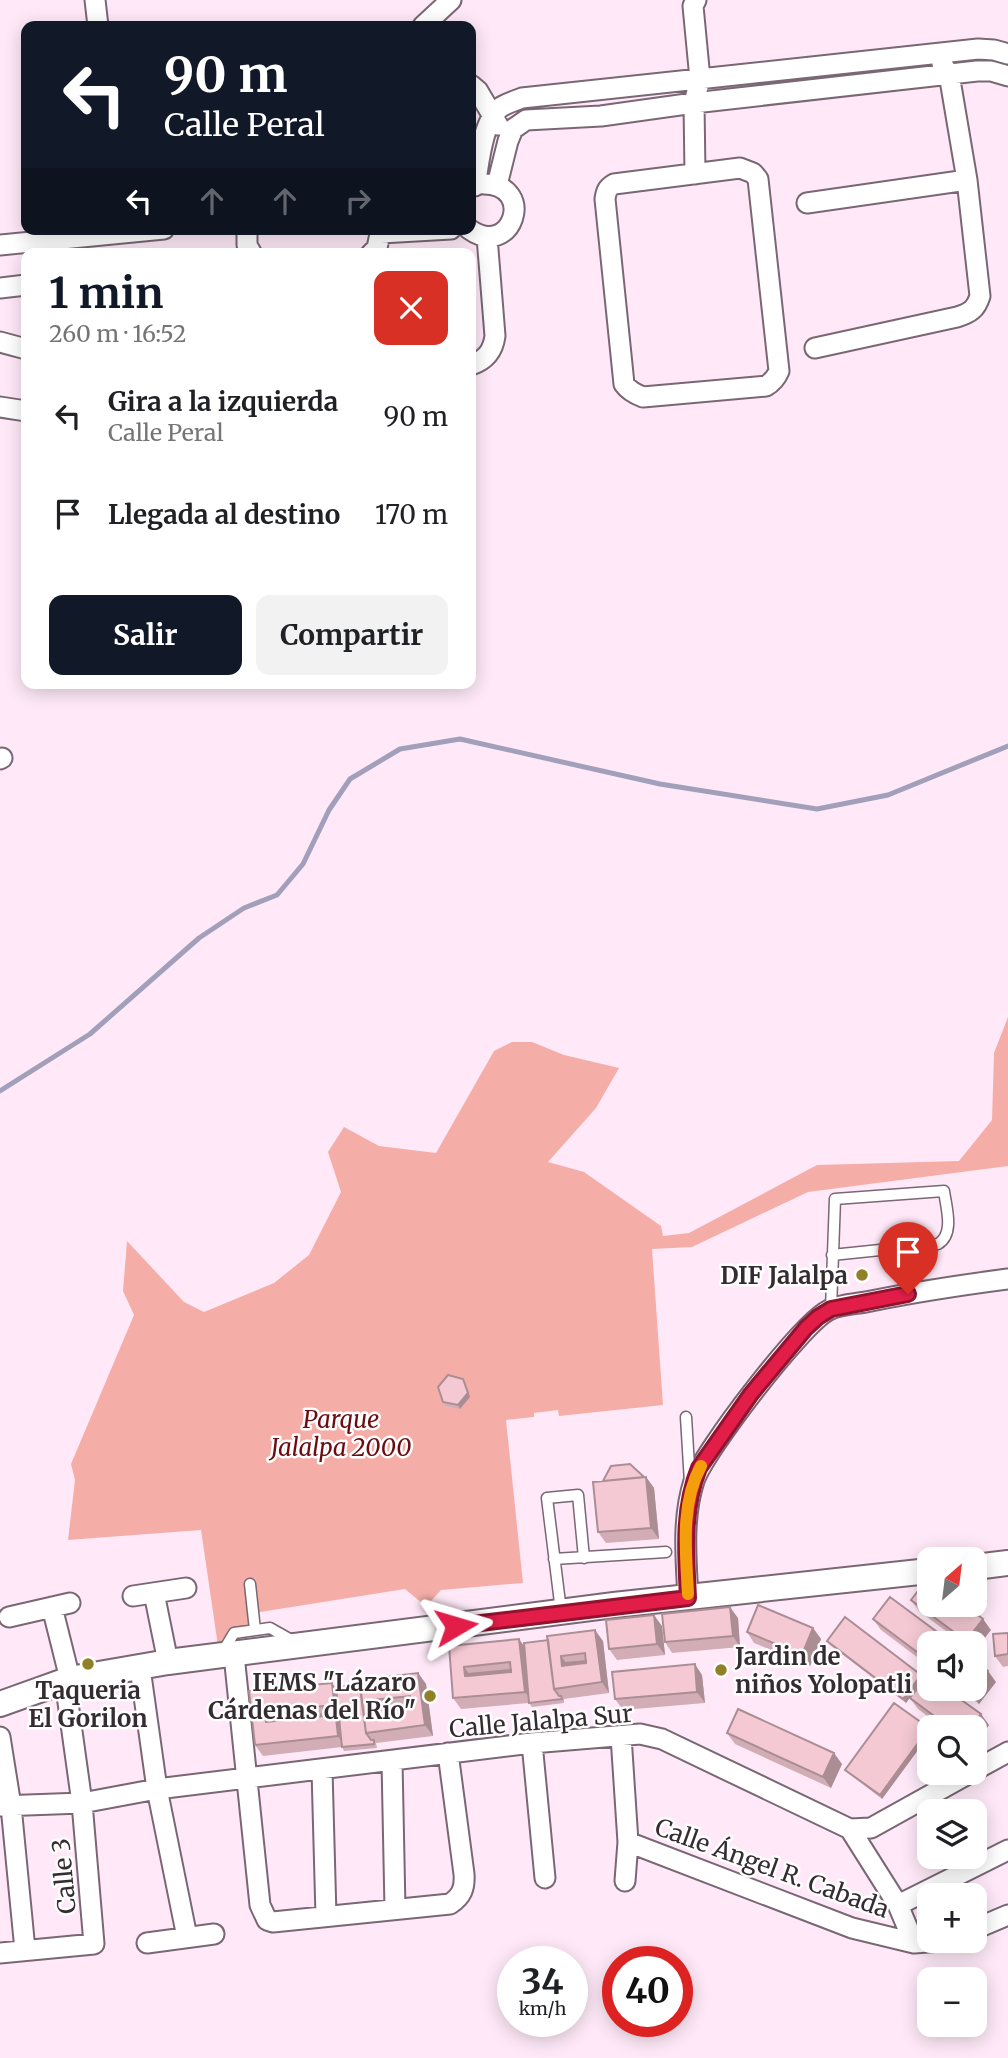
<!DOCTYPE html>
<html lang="es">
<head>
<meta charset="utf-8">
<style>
	:root { --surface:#fff; --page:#f2f2f2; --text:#202124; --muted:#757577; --accent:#111827 }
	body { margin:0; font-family:Merriweather,serif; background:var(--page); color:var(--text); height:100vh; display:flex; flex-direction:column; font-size:26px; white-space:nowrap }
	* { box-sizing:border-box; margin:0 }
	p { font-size:23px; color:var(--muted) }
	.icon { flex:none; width:38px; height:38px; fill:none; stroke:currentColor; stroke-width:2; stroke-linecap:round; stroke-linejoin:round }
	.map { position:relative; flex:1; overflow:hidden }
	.drawer { position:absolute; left:21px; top:248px; width:455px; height:441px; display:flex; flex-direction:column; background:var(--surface); border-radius:14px; box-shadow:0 4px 18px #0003 }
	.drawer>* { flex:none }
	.guide { position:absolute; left:21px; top:21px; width:455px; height:214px; border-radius:14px; box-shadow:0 4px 18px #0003; background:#111827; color:#fff; overflow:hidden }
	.needle { width:46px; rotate:28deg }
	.fabs { position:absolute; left:917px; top:1547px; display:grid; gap:14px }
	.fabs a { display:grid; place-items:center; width:70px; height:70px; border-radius:14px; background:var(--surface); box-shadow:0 4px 18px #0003; font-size:35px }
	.speed { position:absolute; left:497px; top:1946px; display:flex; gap:14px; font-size:35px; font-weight:700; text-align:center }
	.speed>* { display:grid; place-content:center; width:91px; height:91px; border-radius:50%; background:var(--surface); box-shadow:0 4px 18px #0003; line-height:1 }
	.speed small { font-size:18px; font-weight:400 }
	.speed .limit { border:10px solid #d22; background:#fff; color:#111 }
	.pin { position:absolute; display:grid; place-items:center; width:60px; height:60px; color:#fff; margin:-72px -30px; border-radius:50% 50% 50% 0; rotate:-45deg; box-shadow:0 0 7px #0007 }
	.pin .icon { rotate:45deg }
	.me { position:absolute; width:77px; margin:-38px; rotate:83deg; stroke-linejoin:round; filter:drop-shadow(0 0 5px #0008) }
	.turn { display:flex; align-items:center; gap:24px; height:147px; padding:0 28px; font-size:32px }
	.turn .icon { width:91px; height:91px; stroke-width:2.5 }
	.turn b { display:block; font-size:49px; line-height:60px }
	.lanes { display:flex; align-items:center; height:66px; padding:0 28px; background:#0003; justify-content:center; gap:35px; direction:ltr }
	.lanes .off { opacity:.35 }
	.round { display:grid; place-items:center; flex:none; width:74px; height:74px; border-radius:14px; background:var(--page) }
	.head { display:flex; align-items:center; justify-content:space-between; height:119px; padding:0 28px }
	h1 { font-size:42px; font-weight:700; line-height:52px; color:var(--accent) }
	.cta { display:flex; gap:14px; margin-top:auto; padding:14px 28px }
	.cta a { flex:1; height:80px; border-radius:14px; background:var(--accent); color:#fff; font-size:28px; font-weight:700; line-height:80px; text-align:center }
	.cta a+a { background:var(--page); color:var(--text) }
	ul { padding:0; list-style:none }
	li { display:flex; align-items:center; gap:21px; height:98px; padding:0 28px }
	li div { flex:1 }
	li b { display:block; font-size:26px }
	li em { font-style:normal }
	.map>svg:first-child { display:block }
	.green { fill:#f5aea7 }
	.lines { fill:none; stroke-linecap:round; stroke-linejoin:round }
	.stream { stroke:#a29fba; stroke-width:5 }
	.service-casing { stroke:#796774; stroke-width:13 }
	.minor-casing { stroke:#796774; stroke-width:23 }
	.tertiary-casing { stroke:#796774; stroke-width:28 }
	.service { stroke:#fff; stroke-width:10 }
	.minor { stroke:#fff; stroke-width:19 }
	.tertiary { stroke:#fff; stroke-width:24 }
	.wall { fill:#d2adb6 }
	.shaded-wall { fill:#ab8d94 }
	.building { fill:#f4c9d4; stroke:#ab8d94; stroke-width:2; fill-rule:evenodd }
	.route-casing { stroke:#92132f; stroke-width:18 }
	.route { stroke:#e11d48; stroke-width:12 }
	.slow { stroke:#f59e0b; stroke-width:12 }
	.poi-dot { fill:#908027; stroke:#fefefe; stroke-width:2.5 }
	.labels { text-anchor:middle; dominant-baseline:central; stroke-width:5; stroke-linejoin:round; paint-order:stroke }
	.poi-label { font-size:24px; font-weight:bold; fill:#342c31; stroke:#fefefe; text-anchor:end }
	.park-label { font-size:24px; font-style:italic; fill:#6a0c11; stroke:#fefefe }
	.street-label { font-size:24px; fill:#342c31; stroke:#fefefe }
</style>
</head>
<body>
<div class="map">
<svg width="1008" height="2058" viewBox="0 0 1008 2058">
	<rect width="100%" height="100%" fill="#ffe9f8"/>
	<path class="green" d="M1008 1017V1166L808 1192 692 1247 652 1249 663 1405 559 1416 558 1410 534 1413V1417L506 1420 523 1583 441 1590 430 1602 422 1603 405 1589 248 1614 249 1626 231 1628 218 1646 201 1530 68 1540 75 1480 71 1464 134 1315 123 1291 127 1241 184 1302 204 1312 274 1283 309 1255 341 1192 328 1152 344 1127 379 1146 436 1153 494 1051 512 1042H532L564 1055 619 1068 596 1108 548 1162 584 1172 661 1226 663 1236 689 1233 817 1165 959 1161 992 1120 994 1053Z"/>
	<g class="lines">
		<path class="stream" d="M0 1091 90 1034 199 938 244 908 277 895 303 864 329 810 350 779 400 749 460 739 660 784 817 809 888 795 1008 746"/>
		<defs>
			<path id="service" d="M831 1309 835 1199 944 1191C946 1207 955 1234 938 1244L832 1255
				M686 1417 690 1483
				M554 1559 666 1552
				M250 1584 255 1630
				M561 1611 547 1498 578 1495 584 1558
				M222 1653 234 1633 270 1628 293 1641"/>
			<path id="minor" d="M95 0 98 26
				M423 26 451 0
				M471 85 478 91 498 125
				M740 168 753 173 758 179 779 371C776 378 773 382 766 386L643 397C635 394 629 391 624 384L605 199C606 192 607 188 614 184Z
				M695 174 694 103 700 79 693 6 696 0
				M497 185 508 141 513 129 526 120 601 116 694 103 977 71H991L1008 76
				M475 186C479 165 482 120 501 107 507 103 515 101 522 98L978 49 994 50 1008 54
				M807 203 967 180
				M247 229V245L252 254
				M469 229C512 260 537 185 484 184
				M381 233 451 229
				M0 245 164 229
				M371 254 377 248 381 229
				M0 288 26 285
				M0 342 26 349
				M815 348 957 317C970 313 976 309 980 296L967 180 949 74 942 64
				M471 365C486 360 493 351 495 336L487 237
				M0 407 26 411
				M0 759 2 758
				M154 1593 168 1662
				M133 1596 186 1588
				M688 1598C686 1559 682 1518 694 1481 704 1451 802 1323 829 1310 840 1304 858 1304 871 1301 916 1292 962 1285 1008 1279
				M52 1607 70 1679
				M9 1617 70 1603
				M234 1655 260 1905 267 1920 273 1922 450 1904C462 1896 465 1888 464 1874L448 1753
				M140 1668 157 1789 187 1937
				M621 1736 628 1842 625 1881
				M0 1737 11 1806 25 1950
				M532 1743 545 1878
				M392 1761 395 1909
				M322 1770 326 1916
				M975 1770 1008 1752
				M0 1806 82 1803 157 1789 532 1743 640 1734 662 1739 850 1829 871 1828 970 1773
				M850 1829 898 1905 914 1943
				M628 1842 852 1928 914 1943 942 1941
				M898 1905 1008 1850
				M975 1929 1008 1915
				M147 1943 214 1934
				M0 1953 94 1944 82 1803 65 1681"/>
			<path id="tertiary" d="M975 1567 1008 1563
				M0 1704 70 1679 168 1662 614 1605 929 1571"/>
		</defs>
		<use href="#service" class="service-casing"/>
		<use href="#minor" class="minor-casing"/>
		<use href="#tertiary" class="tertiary-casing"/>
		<use href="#service" class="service"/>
		<use href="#minor" class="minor"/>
		<use href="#tertiary" class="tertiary"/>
	</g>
	<path class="wall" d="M465 1382 470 1397 460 1409 445 1406 443 1402Z
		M644 1477H646L654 1488 659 1539 606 1543 598 1532Z
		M911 1600 991 1630 975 1643H962L919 1611Z
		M738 1618 740 1647 672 1653 665 1642Z
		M873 1619 929 1643V1666L881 1630Z
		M662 1626 665 1655 617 1660 609 1649Z
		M813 1628 821 1639 810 1666 754 1643 747 1632Z
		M1008 1633V1666L1003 1667 995 1656Z
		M548 1640 603 1641 609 1693 564 1699V1703L532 1707 529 1703 461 1709 453 1698 449 1646H524Z
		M827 1641 921 1675 924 1678 906 1703 830 1645Z
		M418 1673 426 1684 433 1736 376 1743 377 1748 344 1751 342 1747 263 1756 255 1745 249 1691 332 1683 337 1690Z
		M702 1675 705 1703 623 1710 615 1699Z
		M996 1682 979 1704 959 1689H975Z
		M910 1698 989 1725 975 1744V1727H942L918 1709Z
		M894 1703 929 1729V1735L882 1799 848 1773 845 1770Z
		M727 1733 842 1764 831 1788 735 1744Z"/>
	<path class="shaded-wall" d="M463 1379 465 1382 470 1397 460 1409 458 1405Z
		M646 1477 654 1488 659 1539 651 1528Z
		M730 1607 738 1618 740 1647 733 1636Z
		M654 1615 662 1626 665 1655 657 1644Z
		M983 1619 991 1630 975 1651V1643H968L966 1641Z
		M813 1628 821 1639 810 1666 802 1655Z
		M595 1630 603 1641 609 1693 602 1682Z
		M519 1639 527 1650 533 1703 525 1692Z
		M561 1656 569 1667 562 1666Z
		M695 1664 702 1675 705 1703 697 1692Z
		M464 1667 472 1678 465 1676Z
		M988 1671 996 1682 979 1704 972 1693Z
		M418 1673 426 1684 433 1736 425 1725Z
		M921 1675 924 1678 906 1703 903 1699Z
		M332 1683 339 1694 345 1747 338 1736Z
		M373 1700 381 1711 374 1710Z
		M265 1712 273 1723 266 1722Z
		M981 1714 989 1725 975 1744V1727H971Z
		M929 1728V1735L882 1799 880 1795Z
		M834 1753 842 1764 831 1788 823 1777Z"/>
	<path class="building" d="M448 1375 463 1379 468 1393 458 1405 443 1402 438 1387Z
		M630 1464 644 1477 603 1481 611 1466Z
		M646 1477 651 1528 598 1532 593 1482Z
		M928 1578 929 1579V1605H964L983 1619 966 1641 911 1600Z
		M890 1597 952 1643H929V1661L873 1619Z
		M758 1605 813 1628 802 1655 747 1632Z
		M730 1607 733 1636 665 1642 662 1614Z
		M654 1615 657 1644 609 1649 606 1620Z
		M845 1617 921 1675 903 1699 827 1641Z
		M595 1630 602 1682 554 1689 547 1636ZM585 1653 586 1663 562 1666 561 1656Z
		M1008 1633V1654L995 1656 993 1634Z
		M519 1639 525 1692 453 1698 449 1646ZM510 1662 511 1672 465 1676 464 1667Z
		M548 1640 554 1689 559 1696H561L562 1699 529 1703 524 1643Z
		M586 1661V1663L566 1665V1663Z
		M975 1661 988 1671 972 1693 966 1689H975Z
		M695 1664 697 1692 615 1699 612 1672Z
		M511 1670V1672L469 1676V1674Z
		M418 1673 425 1725 366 1733 359 1680ZM410 1696 411 1706 374 1710 373 1700Z
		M928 1675 929 1676V1689H946L981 1714 971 1727H949L910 1698Z
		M332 1683 338 1736 255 1745 249 1691ZM323 1706 324 1716 266 1722 265 1712Z
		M360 1684 366 1733 371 1740H374V1744L342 1747 336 1687Z
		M894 1703 929 1728 880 1795 845 1770Z
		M411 1704V1706L378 1709V1708Z
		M738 1709 834 1753 823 1777 727 1733Z
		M323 1714 324 1716 270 1721V1720Z"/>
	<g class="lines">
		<defs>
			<path id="route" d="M456 1626 688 1598C686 1554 682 1510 699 1468L751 1394 806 1328 818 1317 831 1309 908 1294"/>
		</defs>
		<use href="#route" class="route-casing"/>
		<use href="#route" class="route"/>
		<path class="slow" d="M688 1594C686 1552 680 1504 701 1466"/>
	</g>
	<g class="poi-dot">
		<circle cx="862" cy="1275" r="7"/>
		<circle cx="88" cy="1664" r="7"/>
		<circle cx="721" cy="1670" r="7"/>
		<circle cx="430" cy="1696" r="7"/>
	</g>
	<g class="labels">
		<g class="poi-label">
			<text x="848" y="1275">DIF Jalalpa</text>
			<text x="735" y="1656" text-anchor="start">Jardin de<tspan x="735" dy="28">niños Yolopatli</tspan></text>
			<text x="416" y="1682">IEMS "Lázaro<tspan x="416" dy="28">Cárdenas del Río"</tspan></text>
			<text x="88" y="1690" text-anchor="middle">Taqueria<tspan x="88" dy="28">El Gorilon</tspan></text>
		</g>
		<g class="park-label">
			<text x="341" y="1419">Parque<tspan x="341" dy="28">Jalalpa 2000</tspan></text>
		</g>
		<g class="street-label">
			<text transform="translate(541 1721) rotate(-5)">Calle Jalalpa Sur</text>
			<text transform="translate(772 1868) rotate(20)">Calle Ángel R. Cabada</text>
			<text transform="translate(64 1876) rotate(-95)">Calle 3</text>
		</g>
	</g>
</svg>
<div class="fabs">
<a><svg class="needle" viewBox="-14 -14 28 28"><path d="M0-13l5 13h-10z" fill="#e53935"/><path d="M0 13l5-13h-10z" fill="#757577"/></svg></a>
<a><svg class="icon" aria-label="sound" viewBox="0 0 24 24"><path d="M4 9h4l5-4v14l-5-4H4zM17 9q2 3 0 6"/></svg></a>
<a><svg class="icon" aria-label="search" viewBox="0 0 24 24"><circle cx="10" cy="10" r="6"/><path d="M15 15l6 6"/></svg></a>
<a><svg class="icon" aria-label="layers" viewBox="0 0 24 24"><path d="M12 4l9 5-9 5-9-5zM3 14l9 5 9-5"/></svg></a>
<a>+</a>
<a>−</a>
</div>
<div class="speed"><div>34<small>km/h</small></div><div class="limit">40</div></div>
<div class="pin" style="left:908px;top:1294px;background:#d93025"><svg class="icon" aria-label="arrive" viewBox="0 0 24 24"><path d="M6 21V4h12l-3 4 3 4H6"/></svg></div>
<svg class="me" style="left:456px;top:1626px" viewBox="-20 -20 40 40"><path d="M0-17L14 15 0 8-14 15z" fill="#e11d48" stroke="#fff" stroke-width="4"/></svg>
<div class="guide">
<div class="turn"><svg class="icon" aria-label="left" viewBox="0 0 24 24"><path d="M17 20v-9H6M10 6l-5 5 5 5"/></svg><div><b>90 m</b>Calle Peral</div></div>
<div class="lanes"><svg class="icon" aria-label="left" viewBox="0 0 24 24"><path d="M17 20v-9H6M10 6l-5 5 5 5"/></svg><svg class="icon off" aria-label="ahead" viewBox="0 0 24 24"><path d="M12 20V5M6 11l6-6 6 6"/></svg><svg class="icon off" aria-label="ahead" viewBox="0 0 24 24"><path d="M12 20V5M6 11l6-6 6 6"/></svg><svg class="icon off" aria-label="right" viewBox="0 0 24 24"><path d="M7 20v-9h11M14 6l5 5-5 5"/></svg></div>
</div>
<section class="drawer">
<div class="head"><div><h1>1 min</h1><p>260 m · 16:52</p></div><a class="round" style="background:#d93025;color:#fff"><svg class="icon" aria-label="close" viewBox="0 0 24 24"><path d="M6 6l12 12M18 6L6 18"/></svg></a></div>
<ul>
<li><svg class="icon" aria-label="left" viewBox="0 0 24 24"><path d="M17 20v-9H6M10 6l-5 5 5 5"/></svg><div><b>Gira a la izquierda</b><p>Calle Peral</p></div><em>90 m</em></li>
<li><svg class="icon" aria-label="arrive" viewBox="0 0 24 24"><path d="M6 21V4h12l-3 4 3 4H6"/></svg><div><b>Llegada al destino</b></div><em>170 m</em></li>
</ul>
<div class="cta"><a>Salir</a><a>Compartir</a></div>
</section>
</div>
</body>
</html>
